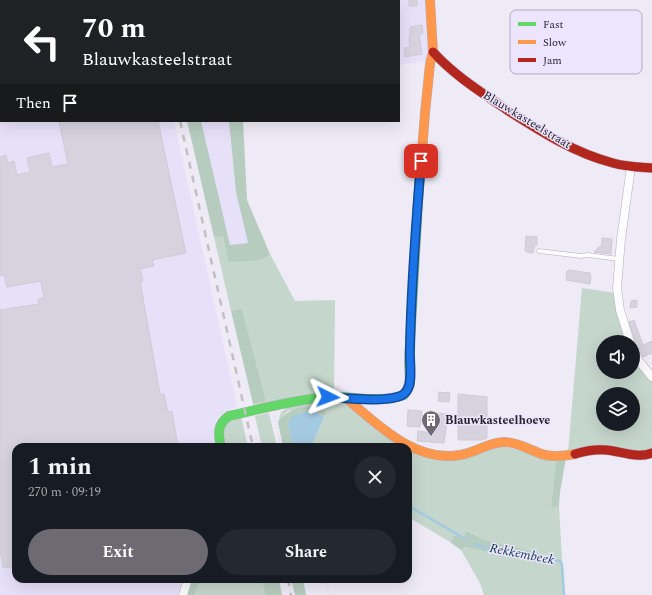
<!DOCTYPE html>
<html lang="en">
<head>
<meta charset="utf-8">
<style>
	:root { --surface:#171b24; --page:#242831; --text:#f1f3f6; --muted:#9ea1a6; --accent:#6d6a74 }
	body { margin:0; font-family:Spectral,serif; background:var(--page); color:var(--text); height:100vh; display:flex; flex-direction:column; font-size:15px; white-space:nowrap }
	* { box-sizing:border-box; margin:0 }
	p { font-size:13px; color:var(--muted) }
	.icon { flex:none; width:22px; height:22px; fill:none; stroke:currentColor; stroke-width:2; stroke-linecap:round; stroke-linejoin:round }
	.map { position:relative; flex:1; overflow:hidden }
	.sheet { position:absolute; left:12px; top:443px; width:400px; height:140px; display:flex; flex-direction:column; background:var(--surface); border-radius:12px; box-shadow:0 4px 16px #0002 }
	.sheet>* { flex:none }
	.top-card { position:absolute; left:0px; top:0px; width:400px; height:122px; box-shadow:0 4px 16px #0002; background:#202124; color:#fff; overflow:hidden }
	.tools { position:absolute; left:596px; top:335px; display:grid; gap:8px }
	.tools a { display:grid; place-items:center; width:44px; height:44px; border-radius:50%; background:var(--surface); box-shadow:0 4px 16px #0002; font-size:20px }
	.pin { position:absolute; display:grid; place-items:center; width:34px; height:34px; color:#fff; margin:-17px; border-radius:8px; box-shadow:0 2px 6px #0006 }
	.me { position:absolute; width:44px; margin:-22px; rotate:93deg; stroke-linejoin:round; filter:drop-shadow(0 0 3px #0008) }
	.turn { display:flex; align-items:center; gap:14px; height:84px; padding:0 16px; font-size:18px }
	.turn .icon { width:52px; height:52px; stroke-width:2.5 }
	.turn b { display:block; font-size:28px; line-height:34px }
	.then { display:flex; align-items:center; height:38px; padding:0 16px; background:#0003; gap:8px; font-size:15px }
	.round { display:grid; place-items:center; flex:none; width:42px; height:42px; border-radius:21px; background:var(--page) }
	.headline { display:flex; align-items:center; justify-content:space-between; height:68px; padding:0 16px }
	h1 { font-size:24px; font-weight:700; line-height:30px }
	.button { display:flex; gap:8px; margin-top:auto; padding:8px 16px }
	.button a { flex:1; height:46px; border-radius:24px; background:var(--accent); color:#fff; font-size:16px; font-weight:700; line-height:46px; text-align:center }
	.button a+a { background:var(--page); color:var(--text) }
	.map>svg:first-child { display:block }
	.built { fill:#e7e0f9 }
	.green { fill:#c5d6cc; fill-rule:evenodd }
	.forest { fill:#b6ccbe }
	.water { fill:#a4cae1 }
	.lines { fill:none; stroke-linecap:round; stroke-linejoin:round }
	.stream { stroke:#a4cae1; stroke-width:2.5 }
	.building { fill:#d6d2de; stroke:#cecbd6 }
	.lane-casing { stroke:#b2aeb9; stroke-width:5 }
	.street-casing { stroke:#b2aeb9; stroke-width:9 }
	.fast-casing { stroke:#b2aeb9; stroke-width:10 }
	.slow-casing { stroke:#b2aeb9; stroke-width:10 }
	.jam-casing { stroke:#b2aeb9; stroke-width:10 }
	.path { stroke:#dcdbdf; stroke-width:1.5; stroke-dasharray:1 3; stroke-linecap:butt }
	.lane { stroke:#fcfcfe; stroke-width:4 }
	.street { stroke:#fcfcfe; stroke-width:8 }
	.fast { stroke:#63d668; stroke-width:9 }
	.slow { stroke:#ff974d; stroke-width:9 }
	.jam { stroke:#b3261e; stroke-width:9 }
	.rail { stroke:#c0c0c2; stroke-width:2.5; stroke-dasharray:7 7; stroke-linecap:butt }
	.route-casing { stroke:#114b97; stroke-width:10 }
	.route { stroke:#1a73e8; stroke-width:7 }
	.labels { text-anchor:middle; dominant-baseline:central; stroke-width:3; stroke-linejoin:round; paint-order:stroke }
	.street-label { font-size:12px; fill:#27242e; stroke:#ece5fd }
	.poi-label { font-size:12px; font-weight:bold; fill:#27242e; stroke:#ece5fd; text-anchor:start }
	.water-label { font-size:13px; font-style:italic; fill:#093a4d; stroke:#ece5fd }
	.key { fill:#ece5fd; stroke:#b1abbf; stroke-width:1 }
	.key-label { font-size:11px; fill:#27242e }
</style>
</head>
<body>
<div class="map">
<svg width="652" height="595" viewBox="0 0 652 595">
	<rect width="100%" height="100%" fill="#eeebf7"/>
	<path class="built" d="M0 0H147V1H1V121H174L237 406 219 416 215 423 217 447H16V579H186L181 595H0Z
		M173 0H426L428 46 427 61 399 65V1Z
		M201 121H229L236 192 248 243 229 245Z"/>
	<path class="green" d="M223 235 228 262 268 256 270 254 295 301 335 300 334 395 254 408 253 404 266 401 242 308 231 311 214 237Z
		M582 288 615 293 626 342H603V372H633V356L652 380V451L568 453ZM603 394H633V424H603Z
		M344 400 405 447H311L324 417 327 413 316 406 288 411 278 422 281 412 291 405Z
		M269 413 277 447H262L255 416Z
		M241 416 248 447H223L220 437 227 421Z
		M498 445 556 459 551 506H559L564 595H484L480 583 461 550 465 547 536 561 538 554 485 540 468 531 463 539 455 535 450 542 408 517V449L432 456Z
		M200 579H262L265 595H195Z"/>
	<path class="forest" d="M187 121H201L230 245 248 243 236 192 229 121H243L247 200 270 254C263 263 239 261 228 262L223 236 214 237Z
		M242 308 266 401 253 404 231 311Z
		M316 406 327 413 324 417 315 412 288 424 293 447H283L278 422C290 408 298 407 316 406Z
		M566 458 560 492 559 506 551 507 556 459Z
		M467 531 485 540 538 553 536 562 465 547 461 550 450 542 455 535 463 539Z
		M186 579H200L195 595H181Z
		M262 579H279L282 595H265Z
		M291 579H303L306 595H295Z"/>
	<path class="water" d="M305 412H315L324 417 311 447H293L288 424 293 416Z"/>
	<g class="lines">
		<path class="stream" d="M408 494 409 506 467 540
			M474 544 501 552 560 561 562 565 564 595"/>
	</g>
	<path class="building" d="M409 0H417V6H409Z
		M422 25 423 34H419L422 54 405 57 404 48 410 47 409 36H410V27Z
		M59 121H158L186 253 152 260 154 266 140 269 143 281H140L160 394H164L168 412 172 411 178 447H16V566L3 568 0 549V310L39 304 38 299 44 298 41 281 7 287 4 275 0 276V157L6 155 8 163 14 161 17 175 30 172 27 158 44 154 49 153 52 167 68 164Z
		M526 236 537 237V245H535L533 253 527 252 525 251Z
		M602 238 612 239 611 254 594 252 602 244Z
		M569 270 590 273 591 277 590 284 566 280 567 271Z
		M637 300V307L630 308 631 301Z
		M634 320 643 345 652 341V353L643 357 638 347 635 344V340L629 322Z
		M439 392 450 393 449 402 438 401Z
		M458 394 487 397V438L482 440H458Z
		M408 410 422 411 420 427 407 426Z
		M436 413 448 414 444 443 417 441 418 431 434 433Z"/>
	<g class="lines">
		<defs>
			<path id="lane" d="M21 0V1
				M0 6H1
				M539 251 581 256 588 255 619 259"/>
			<path id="street" d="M630 342 620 310 617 288 621 239 631 167
				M633 349 639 361 652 377
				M183 595 188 579"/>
			<path id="fast" d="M221 447C218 434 217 424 229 416 261 409 293 400 325 397 351 395 378 404 404 395L410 384 409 361 418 202"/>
			<path id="slow" d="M418 202 425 113 430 64 433 52 430 0
				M346 398C377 424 415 463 460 455 475 453 489 442 504 442 519 442 531 451 545 455 555 457 565 456 575 454"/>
			<path id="jam" d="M433 52C455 76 481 92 507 110 540 131 574 153 613 163 626 167 639 167 652 168
				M575 454C585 451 595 449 606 450 620 451 638 459 652 453"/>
		</defs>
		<use href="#lane" class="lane-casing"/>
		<use href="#street" class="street-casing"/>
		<use href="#fast" class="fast-casing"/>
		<use href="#slow" class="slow-casing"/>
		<use href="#jam" class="jam-casing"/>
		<path class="path" d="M275 416 281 447
			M323 579 330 595"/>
		<use href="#lane" class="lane"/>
		<use href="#street" class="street"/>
		<use href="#fast" class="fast"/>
		<use href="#slow" class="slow"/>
		<use href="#jam" class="jam"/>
		<path class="rail" d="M161 0V1
			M180 121 253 447
			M288 579 291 595"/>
	</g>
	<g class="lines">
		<defs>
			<path id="route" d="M328 397C343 398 394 404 405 393 414 385 409 361 410 349 411 286 416 224 421 161"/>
		</defs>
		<use href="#route" class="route-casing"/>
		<use href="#route" class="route"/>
	</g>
	<defs>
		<symbol id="building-pin" viewBox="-11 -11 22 30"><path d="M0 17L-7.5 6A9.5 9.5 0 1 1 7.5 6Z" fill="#6d6a74" stroke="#ece5fd"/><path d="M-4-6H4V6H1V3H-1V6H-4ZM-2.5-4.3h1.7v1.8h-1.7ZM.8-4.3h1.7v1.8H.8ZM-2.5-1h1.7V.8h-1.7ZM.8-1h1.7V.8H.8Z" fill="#fff"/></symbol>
	</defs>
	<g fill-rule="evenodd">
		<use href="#building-pin" x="420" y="409" width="22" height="30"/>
	</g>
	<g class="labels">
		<g class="street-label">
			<text transform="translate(527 120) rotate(31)">Blauwkasteelstraat</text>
		</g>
		<g class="poi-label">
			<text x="445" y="420">Blauwkasteelhoeve</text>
		</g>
		<g class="water-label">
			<text transform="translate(522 554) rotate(11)">Rekkembeek</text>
		</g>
	</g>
	<rect x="510" y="10" width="132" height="64" rx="6" class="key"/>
	<rect x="518" y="22" width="18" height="4" fill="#63d668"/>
	<rect x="518" y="40" width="18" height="4" fill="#ff974d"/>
	<rect x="518" y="58" width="18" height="4" fill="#b3261e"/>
	<g class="key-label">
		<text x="543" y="28">Fast</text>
		<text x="543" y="46">Slow</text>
		<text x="543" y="64">Jam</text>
	</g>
</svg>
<div class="tools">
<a><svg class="icon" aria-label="sound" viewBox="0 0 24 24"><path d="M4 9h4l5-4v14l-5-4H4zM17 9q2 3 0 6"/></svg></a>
<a><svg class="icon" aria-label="layers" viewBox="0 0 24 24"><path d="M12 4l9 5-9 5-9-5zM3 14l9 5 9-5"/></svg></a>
</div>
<div class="pin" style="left:421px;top:161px;background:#d93025"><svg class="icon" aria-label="arrive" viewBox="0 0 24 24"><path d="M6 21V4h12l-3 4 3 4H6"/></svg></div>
<svg class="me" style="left:328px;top:397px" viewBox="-20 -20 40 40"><path d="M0-17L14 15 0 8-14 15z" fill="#1a73e8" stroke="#fff" stroke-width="4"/></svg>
<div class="top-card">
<div class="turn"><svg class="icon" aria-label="left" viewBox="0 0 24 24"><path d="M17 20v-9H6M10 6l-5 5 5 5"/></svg><div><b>70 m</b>Blauwkasteelstraat</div></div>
<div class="then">Then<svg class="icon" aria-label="arrive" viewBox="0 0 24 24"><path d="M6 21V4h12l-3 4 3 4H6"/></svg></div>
</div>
<section class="sheet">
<div class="headline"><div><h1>1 min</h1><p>270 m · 09:19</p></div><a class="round"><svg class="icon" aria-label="close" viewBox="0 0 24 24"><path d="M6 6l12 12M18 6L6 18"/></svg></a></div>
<div class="button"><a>Exit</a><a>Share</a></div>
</section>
</div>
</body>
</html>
